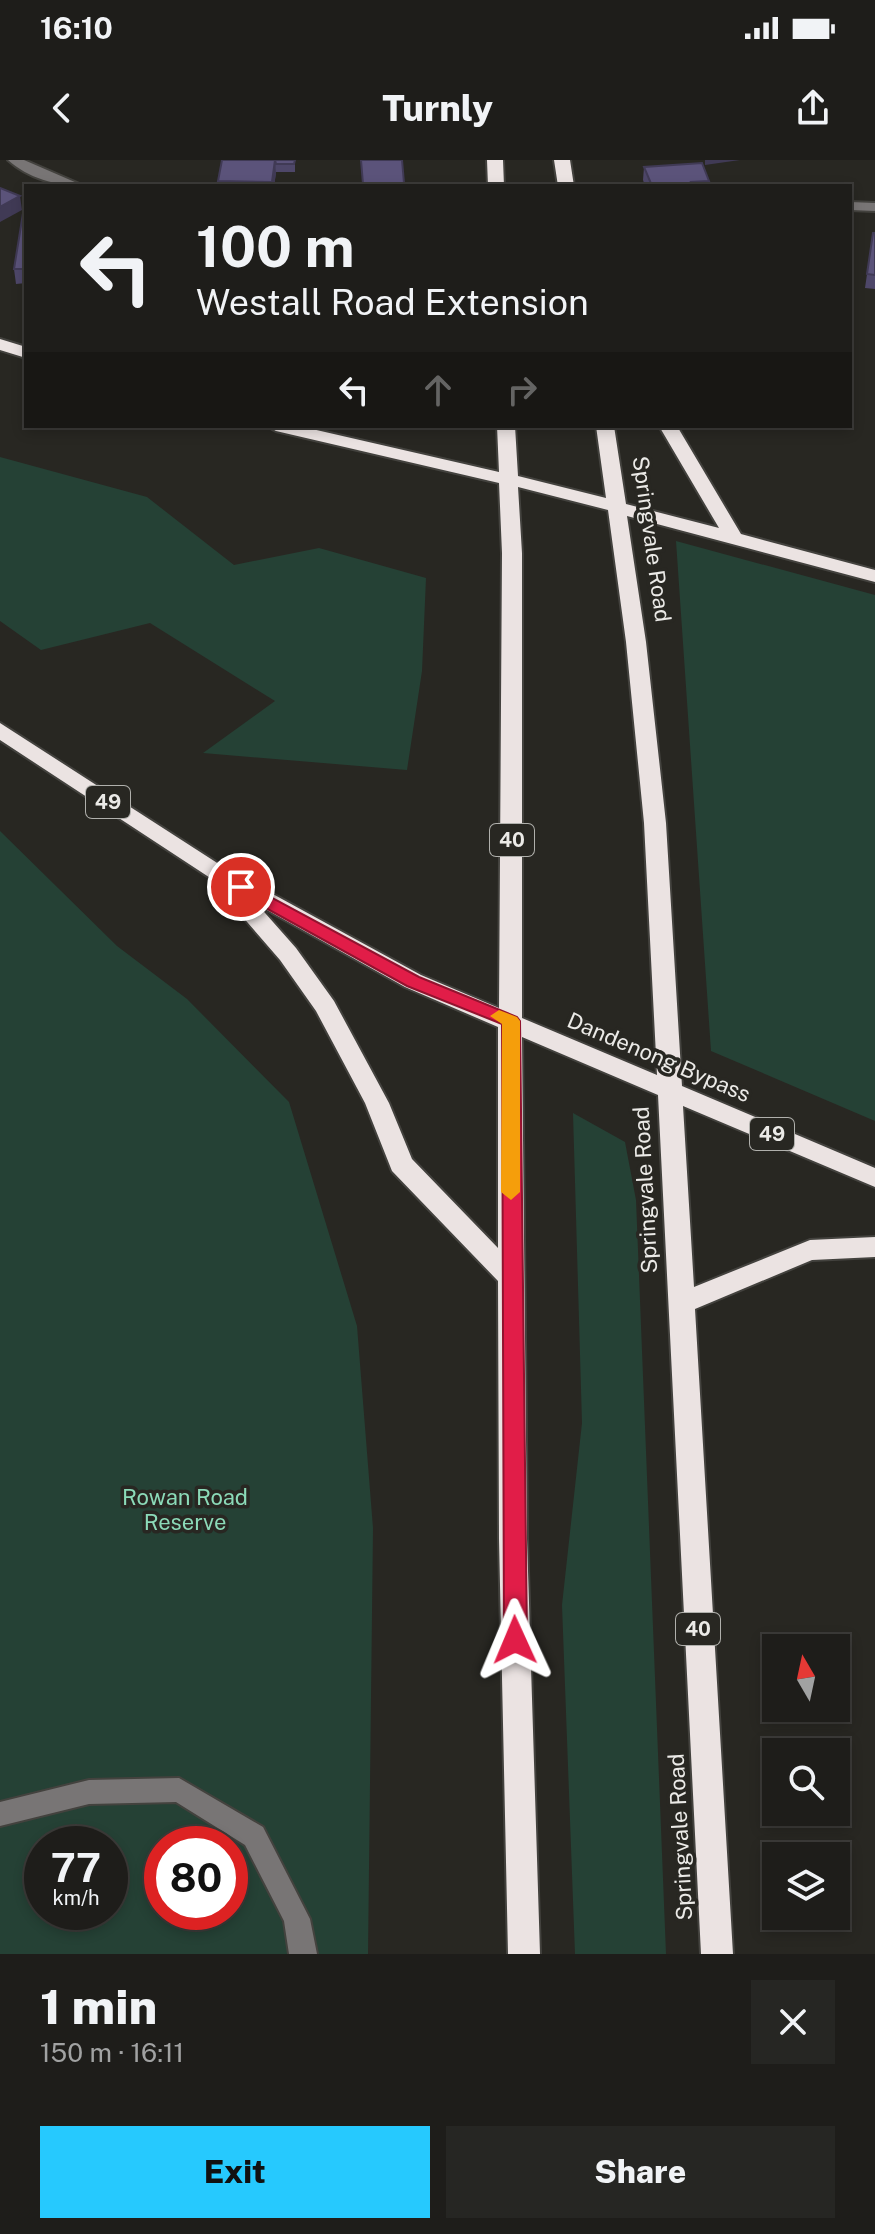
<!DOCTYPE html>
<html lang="en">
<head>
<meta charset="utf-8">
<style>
	:root { --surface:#1e1d1a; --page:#262623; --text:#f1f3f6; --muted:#a1a2a2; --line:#3c3b39; --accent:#26c9fe }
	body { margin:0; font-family:"Public Sans",sans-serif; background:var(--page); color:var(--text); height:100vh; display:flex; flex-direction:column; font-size:30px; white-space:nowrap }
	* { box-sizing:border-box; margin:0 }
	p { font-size:26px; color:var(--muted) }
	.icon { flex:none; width:44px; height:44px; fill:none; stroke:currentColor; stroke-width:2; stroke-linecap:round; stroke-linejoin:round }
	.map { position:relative; height:1794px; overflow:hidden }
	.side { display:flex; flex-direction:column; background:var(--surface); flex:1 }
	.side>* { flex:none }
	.hud { position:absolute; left:24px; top:24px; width:828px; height:244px; border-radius:0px; box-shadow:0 4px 12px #0003,0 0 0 2px var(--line); background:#1e1d1a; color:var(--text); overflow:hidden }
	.needle { width:52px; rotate:351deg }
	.controls { position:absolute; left:762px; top:1474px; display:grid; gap:16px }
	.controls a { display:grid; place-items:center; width:88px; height:88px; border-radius:0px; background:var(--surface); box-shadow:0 4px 12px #0003,0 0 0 2px var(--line); font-size:40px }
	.speed { position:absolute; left:24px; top:1666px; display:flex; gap:16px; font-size:40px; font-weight:700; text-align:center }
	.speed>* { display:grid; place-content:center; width:104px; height:104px; border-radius:50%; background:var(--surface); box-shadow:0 4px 12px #0003,0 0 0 2px var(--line); line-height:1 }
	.speed small { font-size:20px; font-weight:400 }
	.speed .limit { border:12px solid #d22; background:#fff; color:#111 }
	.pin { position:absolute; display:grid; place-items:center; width:68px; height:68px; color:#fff; margin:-34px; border:4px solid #fff; border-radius:50%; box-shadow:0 2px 8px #0007 }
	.me { position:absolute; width:88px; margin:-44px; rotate:359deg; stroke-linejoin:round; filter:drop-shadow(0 0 6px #0008) }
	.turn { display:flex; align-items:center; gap:28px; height:168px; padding:0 40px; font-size:36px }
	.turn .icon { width:104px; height:104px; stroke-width:2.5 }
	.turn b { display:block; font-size:56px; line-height:68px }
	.lanes { display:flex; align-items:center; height:76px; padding:0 40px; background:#0003; justify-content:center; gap:40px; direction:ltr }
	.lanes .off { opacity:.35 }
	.round { display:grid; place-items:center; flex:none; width:84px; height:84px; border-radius:0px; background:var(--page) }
	.summary { display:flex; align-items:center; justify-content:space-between; height:136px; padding:0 40px }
	h1 { font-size:48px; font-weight:800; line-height:60px }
	.action { display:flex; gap:16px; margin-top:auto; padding:16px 40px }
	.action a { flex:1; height:92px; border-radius:0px; background:var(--accent); color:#111; font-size:32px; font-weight:800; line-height:92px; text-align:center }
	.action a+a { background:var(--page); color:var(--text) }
	.status { display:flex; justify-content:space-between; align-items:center; height:56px; padding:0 40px; background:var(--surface); direction:ltr }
	.status svg { height:22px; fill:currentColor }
	header { display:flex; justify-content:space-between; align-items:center; height:104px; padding:0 40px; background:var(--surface); font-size:36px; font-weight:800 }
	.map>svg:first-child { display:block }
	.green { fill:#254135; fill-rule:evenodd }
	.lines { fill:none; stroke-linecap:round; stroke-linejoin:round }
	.minor-casing { stroke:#43423e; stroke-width:4 }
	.highway-casing { stroke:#43423e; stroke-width:4 }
	.minor { fill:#787575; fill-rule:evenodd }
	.highway { fill:#ebe3e2; fill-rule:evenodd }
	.wall { fill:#4e4769 }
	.shaded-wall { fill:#403a55 }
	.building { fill:#5b537a; stroke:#403a55; stroke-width:2 }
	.route { fill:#e11d48; stroke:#92132f; stroke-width:2 }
	.slow { fill:#f59e0b }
	.labels { text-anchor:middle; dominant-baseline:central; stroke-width:7; stroke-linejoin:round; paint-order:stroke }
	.shield { fill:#282722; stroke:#b0b0ac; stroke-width:2 }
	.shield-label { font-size:20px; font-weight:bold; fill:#ebeae7 }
	.street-label { font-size:22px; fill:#ebeae7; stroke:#282722 }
	.park-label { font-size:22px; fill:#8bdab8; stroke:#282722 }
</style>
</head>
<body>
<div class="status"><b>16:10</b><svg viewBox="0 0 49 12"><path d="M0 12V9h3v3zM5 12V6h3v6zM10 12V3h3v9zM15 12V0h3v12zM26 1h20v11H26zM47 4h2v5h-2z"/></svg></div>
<header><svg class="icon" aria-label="back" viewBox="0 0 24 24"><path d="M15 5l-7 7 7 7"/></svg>Turnly<svg class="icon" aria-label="share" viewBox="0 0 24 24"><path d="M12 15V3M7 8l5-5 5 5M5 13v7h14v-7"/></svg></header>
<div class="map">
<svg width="875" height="1794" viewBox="0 0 875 1794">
	<rect width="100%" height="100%" fill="#282722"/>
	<path class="green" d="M0 297 147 337 234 405 319 388 426 418 422 511 407 610 203 593 275 541 150 463 41 490 0 461Z
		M676 381 875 435V961L711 891Z
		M0 671 117 786 187 839 289 942 357 1166 373 1368 368 1794H0ZM42 1684H110V1752H42ZM162 1684H230V1752H162Z
		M573 953 625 982 636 1040 666 1794H575L562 1445 582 1263Z"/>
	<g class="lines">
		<defs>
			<path id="minor" d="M8 0H24L84 26C56 26 28 18 8 0Z
				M850 42 875 43V51L850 50Z
				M179 1618 263 1667 310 1759 317 1794H289L284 1761 245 1685 176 1642 89 1644 0 1666V1642L89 1620Z"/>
			<path id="highway" d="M487 0H503L504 26H488Z
				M554 0H570L574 26H558Z
				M0 179 26 187V198L0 190Z
				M267 266H299L499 312 497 266H515L518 316 606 338 596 266H614L626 344 719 368 659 266H677L741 374 875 410V422L627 356 646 482 666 663 682 926 875 1008V1027L683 946 694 1127 810 1080 875 1077V1097L812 1100 695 1149 733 1794H701L658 935 522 877 527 1379 540 1794H508L499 1379 498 1121 392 1011 365 943 316 851 280 800 222 733 219 728 221 725 0 580V563L225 708 421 815 499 848 502 393 499 323 276 271ZM518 327 608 350 626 482 644 663 657 915 522 858V393ZM258 745 405 827 498 867V1088L412 999 389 943 334 841 296 788Z"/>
		</defs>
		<use href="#minor" class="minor-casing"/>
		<use href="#highway" class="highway-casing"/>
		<use href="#minor" class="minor"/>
		<use href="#highway" class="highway"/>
	</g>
	<path class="wall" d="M222 0H295V12H276L274 26H219Z
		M361 0H402L404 26H349L363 25Z
		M644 7 709 21V26H645L643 20Z
		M26 47V123L16 124 14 109Z
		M873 73H875V129L865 128Z"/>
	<path class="shaded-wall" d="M275 0 276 14 274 26H272Z
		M705 0H740L705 5Z
		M20 36 22 50 0 62V47Z"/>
	<path class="building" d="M222 0H275L272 22 218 21Z
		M275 0H295L294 4H276Z
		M361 0H402L404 23 363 24Z
		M702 3 709 21 691 22 693 26H652L644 7Z
		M351 23 370 26H349Z
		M0 28 20 36 0 47Z
		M24 47H26V109H14Z
		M873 73H875V115L867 114Z"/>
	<path class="route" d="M241 721 419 817 517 857 520 861 527 1480 523 1487 515 1490 507 1487 504 1480 502 864 407 826 235 731 233 727Z"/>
	<path class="slow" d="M499 850 517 857 520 861V1032L511 1040 501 1032 502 864 490 856Z"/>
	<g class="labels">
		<g class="shield">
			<rect x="86" y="626" width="44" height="32" rx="6"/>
			<rect x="490" y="664" width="44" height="32" rx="6"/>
			<rect x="750" y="958" width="44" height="32" rx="6"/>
			<rect x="676" y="1453" width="44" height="32" rx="6"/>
		</g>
		<g class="shield-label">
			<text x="108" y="642">49</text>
			<text x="512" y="680">40</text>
			<text x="772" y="974">49</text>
			<text x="698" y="1469">40</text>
		</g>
		<g class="street-label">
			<text transform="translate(652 379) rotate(82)">Springvale Road</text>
			<text transform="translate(659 897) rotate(23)">Dandenong Bypass</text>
			<text transform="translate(645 1030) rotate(-93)">Springvale Road</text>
			<text transform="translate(680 1677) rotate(-93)">Springvale Road</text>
		</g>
		<g class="park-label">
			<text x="185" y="1337">Rowan Road<tspan x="185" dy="25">Reserve</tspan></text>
		</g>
	</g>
</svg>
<div class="controls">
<a><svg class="needle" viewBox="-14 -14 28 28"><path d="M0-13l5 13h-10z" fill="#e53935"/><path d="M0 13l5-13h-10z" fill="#a1a2a2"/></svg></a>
<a><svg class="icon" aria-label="search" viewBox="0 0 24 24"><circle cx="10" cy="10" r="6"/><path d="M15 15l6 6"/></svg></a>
<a><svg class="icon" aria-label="layers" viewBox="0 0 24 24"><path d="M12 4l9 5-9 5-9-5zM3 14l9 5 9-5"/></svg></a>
</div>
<div class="speed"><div>77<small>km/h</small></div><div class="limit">80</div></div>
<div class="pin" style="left:241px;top:727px;background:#d93025"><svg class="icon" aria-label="arrive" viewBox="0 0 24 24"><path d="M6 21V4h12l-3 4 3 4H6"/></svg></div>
<svg class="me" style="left:515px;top:1480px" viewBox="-20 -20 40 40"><path d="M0-17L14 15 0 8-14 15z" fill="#e11d48" stroke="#fff" stroke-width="4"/></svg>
<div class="hud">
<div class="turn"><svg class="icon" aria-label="left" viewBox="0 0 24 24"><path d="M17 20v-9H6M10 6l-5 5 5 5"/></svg><div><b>100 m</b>Westall Road Extension</div></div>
<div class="lanes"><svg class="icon" aria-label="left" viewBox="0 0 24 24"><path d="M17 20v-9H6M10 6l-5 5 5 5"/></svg><svg class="icon off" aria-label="ahead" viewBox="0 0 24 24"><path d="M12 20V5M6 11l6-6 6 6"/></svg><svg class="icon off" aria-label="right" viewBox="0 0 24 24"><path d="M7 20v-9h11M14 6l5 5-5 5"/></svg></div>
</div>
</div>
<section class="side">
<div class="summary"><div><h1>1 min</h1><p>150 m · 16:11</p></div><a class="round"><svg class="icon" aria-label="close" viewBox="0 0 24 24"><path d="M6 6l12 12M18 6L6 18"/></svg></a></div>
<div class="action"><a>Exit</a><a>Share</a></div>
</section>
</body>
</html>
